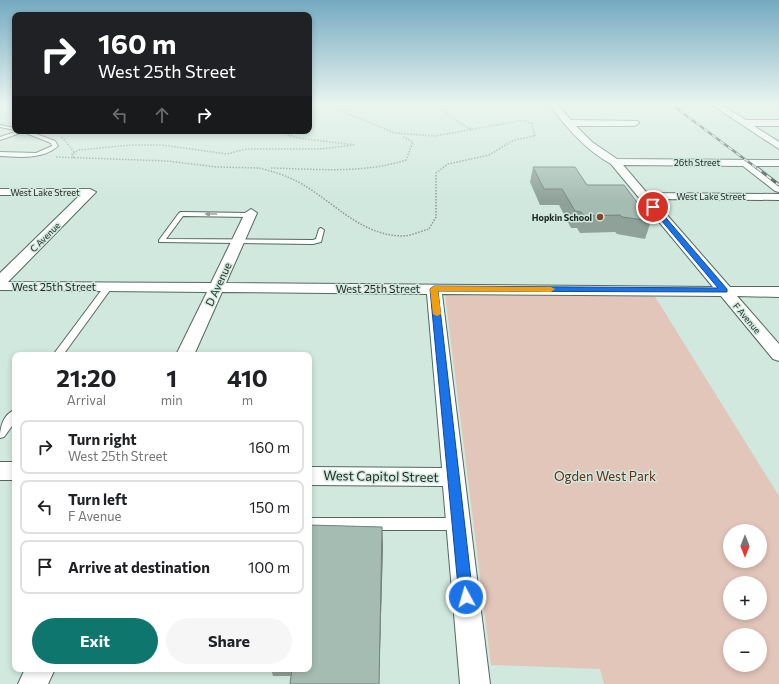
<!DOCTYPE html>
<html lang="en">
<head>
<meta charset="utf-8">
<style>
	:root { --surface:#fff; --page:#f6f6f6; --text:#202124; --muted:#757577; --line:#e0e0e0; --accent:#0f766e }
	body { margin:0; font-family:Commissioner,sans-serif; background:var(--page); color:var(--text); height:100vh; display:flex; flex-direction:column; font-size:15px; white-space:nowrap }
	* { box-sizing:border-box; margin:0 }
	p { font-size:13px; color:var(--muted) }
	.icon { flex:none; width:22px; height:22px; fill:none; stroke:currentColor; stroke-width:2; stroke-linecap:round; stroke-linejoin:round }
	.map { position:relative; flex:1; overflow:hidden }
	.sheet { position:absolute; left:12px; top:352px; width:300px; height:320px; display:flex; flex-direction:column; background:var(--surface); border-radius:8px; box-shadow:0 2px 6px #0003 }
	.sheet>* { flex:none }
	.hud { position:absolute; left:12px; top:12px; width:300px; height:122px; border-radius:8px; box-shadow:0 2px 6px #0003; background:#202124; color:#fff; overflow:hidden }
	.needle { width:26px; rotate:180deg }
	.buttons { position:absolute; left:723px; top:524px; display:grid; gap:8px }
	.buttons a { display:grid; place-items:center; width:44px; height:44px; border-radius:50%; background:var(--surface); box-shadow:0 2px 6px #0003; font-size:20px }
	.pin { position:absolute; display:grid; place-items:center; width:34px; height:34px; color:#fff; margin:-17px; border:2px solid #fff; border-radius:50%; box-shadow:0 1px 4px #0007 }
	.me { position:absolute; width:44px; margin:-22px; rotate:354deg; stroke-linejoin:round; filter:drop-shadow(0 0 3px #0008) }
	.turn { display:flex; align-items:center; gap:14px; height:84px; padding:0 20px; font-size:18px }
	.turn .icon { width:52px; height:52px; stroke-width:2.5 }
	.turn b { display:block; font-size:28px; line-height:34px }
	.lanes { display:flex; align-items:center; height:38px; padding:0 20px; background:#0003; justify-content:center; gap:20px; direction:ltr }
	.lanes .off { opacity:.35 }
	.eta { display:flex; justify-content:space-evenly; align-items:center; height:68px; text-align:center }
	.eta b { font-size:24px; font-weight:700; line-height:28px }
	.cta { display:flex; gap:8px; margin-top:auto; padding:8px 20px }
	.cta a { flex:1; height:46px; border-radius:24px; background:var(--accent); color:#fff; font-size:16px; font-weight:700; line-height:46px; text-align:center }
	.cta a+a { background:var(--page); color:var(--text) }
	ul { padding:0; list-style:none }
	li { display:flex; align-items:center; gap:12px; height:54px; margin:0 8px 6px; padding:0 12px; border:2px solid var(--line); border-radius:8px }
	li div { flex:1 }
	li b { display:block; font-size:15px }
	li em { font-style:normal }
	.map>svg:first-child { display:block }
	.green { fill:#e3c6ba; fill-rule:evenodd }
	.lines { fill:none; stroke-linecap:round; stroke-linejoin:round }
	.lane-casing { stroke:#536860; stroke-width:2 }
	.street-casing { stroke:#536860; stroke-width:2 }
	.path { stroke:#899b94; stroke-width:1.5; stroke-dasharray:1.5 1.5; stroke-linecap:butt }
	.lane { fill:#fff; fill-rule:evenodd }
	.street { fill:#fff; fill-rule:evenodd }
	.rail-far1-casing { stroke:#434f4a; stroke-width:2.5 }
	.rail-casing { stroke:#434f4a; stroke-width:3 }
	.rail-far1 { stroke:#d0e8de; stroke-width:1.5; stroke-dasharray:5; stroke-linecap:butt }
	.rail { stroke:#d0e8de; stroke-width:2; stroke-dasharray:6; stroke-linecap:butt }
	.wall { fill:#8ea299 }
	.shaded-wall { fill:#74847d }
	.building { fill:#a5bcb2; stroke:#74847d }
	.oneway { fill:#9a9e9c }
	.route { fill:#1a73e8; stroke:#114b97 }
	.slow { fill:#f59e0b }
	.poi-dot { fill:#8a4321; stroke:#d0e8de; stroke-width:1.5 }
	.labels { text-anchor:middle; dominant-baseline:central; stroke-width:3; stroke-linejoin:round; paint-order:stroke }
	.far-street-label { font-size:9px; fill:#1e2724; stroke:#d0e8de }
	.far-poi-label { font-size:9px; font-weight:bold; fill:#1e2724; stroke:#d0e8de; text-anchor:end }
	.street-label { font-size:11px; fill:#1e2724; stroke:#d0e8de }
	.near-street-label { font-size:13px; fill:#1e2724; stroke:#d0e8de }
	.near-park-label { font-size:13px; fill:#652c10; stroke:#d0e8de }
</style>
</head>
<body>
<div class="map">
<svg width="779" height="684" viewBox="0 0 779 684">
	<rect width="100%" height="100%" fill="#d0e8de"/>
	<path class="green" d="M445 294 654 295 779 496V684H604L600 669 491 665ZM730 531H760V561H730ZM730 583H760V613H730ZM730 635H760V665H730Z"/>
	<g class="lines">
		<defs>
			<path id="lane" d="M0 125 15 128V130L0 127Z
				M18 131H28L55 141 58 146C42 160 19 157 0 156V152L36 153 52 146 51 143 23 132 0 140V137Z
				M181 212 250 213 253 215 250 217 183 216 166 239 313 240 316 239 319 229 321 228 324 230 321 242 313 244 159 242V240L179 213Z
				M106 284H112L113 286 63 355H53Z
				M15 410V422L4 437 0 438C0 428 3 414 15 410Z
				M309 518H457L461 520 463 524 461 528 457 530H309Z"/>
			<path id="street" d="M550 105H558L571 120 638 121 639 123 635 126H576L592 142 617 159 779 160V166H756L779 184V192L775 191 743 166 623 165 647 193 779 194V200L653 199 730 287H779V297L737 296 779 344V361L773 359 721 296 442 294 490 684H460L443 486 309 485V467L442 468 427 294 222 292 194 355H176L207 292 0 290V273L80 195H0V189H90L96 192 8 282 211 283 245 213 251 209 257 213 226 283 713 287 611 164C586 150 567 129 550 105Z
				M712 105H722L746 120H779V126H754L779 142V149Z
				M0 462H15V480H0Z
				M25 669H55L48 684H18Z"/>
		</defs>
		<use href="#lane" class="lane-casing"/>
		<use href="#street" class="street-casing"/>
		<path class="path" d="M13 105 12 114 15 117
			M340 105 346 113 395 133
			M444 105 447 115 472 130
			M54 132 62 131
			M62 137 74 152
			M56 157 167 161 217 167 260 168
			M74 158 72 154 79 150 131 145H162L227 154 246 149H319L355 145 298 138 277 131
			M259 168C275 172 288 176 302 184 336 204 361 235 402 236 411 236 421 231 429 229L436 217V173L448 164 489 155 514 140 535 136 532 124 524 120 435 136 394 133
			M271 168C316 169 363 174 406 160L413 142 402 136"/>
		<use href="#lane" class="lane"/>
		<use href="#street" class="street"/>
		<defs>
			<path id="rail-far1" d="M672 105 758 169"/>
			<path id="rail" d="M757 168 779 185"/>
		</defs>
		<use href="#rail-far1" class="rail-far1-casing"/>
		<use href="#rail" class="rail-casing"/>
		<use href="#rail-far1" class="rail-far1"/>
		<use href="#rail" class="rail"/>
	</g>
	<path class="wall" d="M533 167 587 185 651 221 645 239 617 234 615 232 580 233 577 228H571L559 205H540L530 182Z
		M309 525 382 527 383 546 379 684H290L291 676H273L271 669H309Z"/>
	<path class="shaded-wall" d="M382 527 383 546 379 684Z"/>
	<path class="building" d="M533 167H575L587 185H624L651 221 622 217 620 215 584 216 581 212 575 211 562 189H544Z
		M309 525 382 527 379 684H290L292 669H309Z"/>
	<defs><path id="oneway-solid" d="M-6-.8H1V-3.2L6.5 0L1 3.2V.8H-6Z"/></defs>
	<use class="oneway" href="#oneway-solid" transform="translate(211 214) rotate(-180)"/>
	<linearGradient id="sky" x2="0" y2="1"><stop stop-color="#75aac1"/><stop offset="0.52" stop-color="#eaf5f0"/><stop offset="1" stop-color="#eaf5f0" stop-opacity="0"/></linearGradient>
	<rect width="779" height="201" fill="url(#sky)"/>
	<path class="route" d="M651 205H655L727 289V292L438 291 473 597 471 602 466 604 461 602 459 597 430 289 434 286 718 288 651 208Z"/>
	<path class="slow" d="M434 286 551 287 555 289 551 292 438 291 441 314 437 316 433 314 430 289Z"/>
	<circle class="poi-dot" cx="600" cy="217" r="4"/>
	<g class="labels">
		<g class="far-street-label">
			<text x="697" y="162">26th Street</text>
			<text x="45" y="192">West Lake Street</text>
			<text x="711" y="196">West Lake Street</text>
			<text transform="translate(45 237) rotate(-45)">C Avenue</text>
			<text transform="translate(747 318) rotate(50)">F Avenue</text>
		</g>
		<g class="far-poi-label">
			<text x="592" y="217">Hopkin School</text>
		</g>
		<g class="street-label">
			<text transform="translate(218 284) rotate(-65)">D Avenue</text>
			<text x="54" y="286">West 25th Street</text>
			<text x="378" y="288">West 25th Street</text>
		</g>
		<g class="near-street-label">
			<text transform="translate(381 476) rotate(1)">West Capitol Street</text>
		</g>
		<g class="near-park-label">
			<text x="605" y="476">Ogden West Park</text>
		</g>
	</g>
</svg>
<div class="buttons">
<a><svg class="needle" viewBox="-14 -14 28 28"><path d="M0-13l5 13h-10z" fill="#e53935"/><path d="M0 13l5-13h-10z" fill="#757577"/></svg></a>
<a>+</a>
<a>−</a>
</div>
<div class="pin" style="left:653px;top:207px;background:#d93025"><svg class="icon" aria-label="arrive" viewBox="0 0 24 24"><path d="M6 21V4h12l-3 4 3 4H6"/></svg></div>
<svg class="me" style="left:466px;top:597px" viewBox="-20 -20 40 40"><circle r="17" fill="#1a73e8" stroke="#fff" stroke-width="3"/><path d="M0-11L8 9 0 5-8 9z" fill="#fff"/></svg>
<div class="hud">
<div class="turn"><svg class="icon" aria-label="right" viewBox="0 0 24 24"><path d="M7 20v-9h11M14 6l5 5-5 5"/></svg><div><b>160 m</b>West 25th Street</div></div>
<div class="lanes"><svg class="icon off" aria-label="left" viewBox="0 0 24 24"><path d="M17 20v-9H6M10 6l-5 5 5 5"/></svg><svg class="icon off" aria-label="ahead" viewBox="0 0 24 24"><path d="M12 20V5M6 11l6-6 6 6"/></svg><svg class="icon" aria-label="right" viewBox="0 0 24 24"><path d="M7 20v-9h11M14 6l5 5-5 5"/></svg></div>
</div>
<section class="sheet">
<div class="eta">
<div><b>21:20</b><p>Arrival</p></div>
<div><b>1</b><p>min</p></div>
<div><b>410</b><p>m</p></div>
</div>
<ul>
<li><svg class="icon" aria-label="right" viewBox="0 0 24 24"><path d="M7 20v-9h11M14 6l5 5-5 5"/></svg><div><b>Turn right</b><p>West 25th Street</p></div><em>160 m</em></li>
<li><svg class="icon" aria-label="left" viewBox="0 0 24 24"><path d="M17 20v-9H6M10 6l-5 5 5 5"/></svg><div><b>Turn left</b><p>F Avenue</p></div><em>150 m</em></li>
<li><svg class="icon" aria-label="arrive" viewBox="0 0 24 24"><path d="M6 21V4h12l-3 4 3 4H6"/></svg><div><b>Arrive at destination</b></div><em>100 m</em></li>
</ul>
<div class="cta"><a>Exit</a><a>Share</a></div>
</section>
</div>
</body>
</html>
